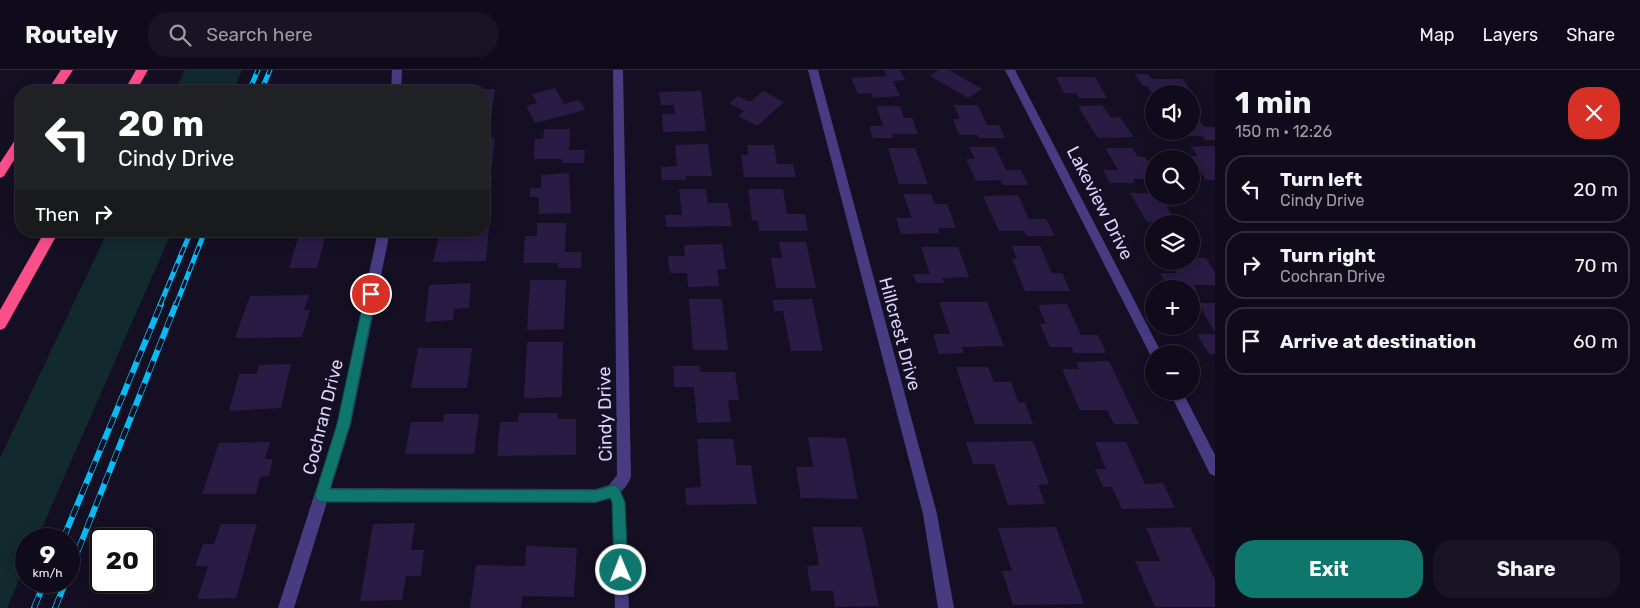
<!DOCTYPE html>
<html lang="en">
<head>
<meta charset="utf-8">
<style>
	:root { --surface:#100b1a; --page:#191423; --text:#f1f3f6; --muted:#9c9ba2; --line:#302b39; --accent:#0f766e }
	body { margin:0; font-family:Rubik,sans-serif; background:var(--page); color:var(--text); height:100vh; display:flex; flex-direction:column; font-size:19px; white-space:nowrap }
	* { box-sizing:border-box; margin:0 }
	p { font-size:16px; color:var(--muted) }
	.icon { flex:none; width:28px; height:28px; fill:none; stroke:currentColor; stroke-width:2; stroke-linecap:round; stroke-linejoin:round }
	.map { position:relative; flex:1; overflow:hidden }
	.panel { display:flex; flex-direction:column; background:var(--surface); width:425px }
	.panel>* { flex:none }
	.top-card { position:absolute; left:15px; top:15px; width:475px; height:152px; border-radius:20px; box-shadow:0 2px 12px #0003,0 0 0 1px var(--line); background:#202124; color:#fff; overflow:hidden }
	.controls { position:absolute; left:1145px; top:15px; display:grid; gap:10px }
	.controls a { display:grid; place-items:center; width:55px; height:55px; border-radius:50%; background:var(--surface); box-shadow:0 2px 12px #0003,0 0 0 1px var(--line); font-size:25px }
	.speed { position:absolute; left:15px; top:458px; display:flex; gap:10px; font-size:25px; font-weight:700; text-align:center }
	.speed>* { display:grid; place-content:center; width:65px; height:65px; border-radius:50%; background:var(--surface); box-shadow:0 2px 12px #0003,0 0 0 1px var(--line); line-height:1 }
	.speed small { font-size:12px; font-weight:400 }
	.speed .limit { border:2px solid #111; border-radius:8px; background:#fff; color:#111 }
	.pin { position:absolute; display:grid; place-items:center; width:42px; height:42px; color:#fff; margin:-21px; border:2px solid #fff; border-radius:50%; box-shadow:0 1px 5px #0007 }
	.me { position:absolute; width:55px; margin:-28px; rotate:359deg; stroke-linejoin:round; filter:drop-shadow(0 0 4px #0008) }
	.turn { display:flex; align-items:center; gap:18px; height:105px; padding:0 20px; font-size:22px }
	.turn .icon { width:65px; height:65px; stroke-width:2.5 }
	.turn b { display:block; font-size:35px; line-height:42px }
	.then { display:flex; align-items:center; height:48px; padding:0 20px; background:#0003; gap:10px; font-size:19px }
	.round { display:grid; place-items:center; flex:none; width:52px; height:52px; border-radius:20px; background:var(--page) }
	.headline { display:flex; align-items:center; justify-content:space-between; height:85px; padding:0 20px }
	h1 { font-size:30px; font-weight:700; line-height:38px }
	.primary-button { display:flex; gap:10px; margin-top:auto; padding:10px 20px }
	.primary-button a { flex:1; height:58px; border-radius:20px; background:var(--accent); color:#fff; font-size:20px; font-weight:700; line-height:58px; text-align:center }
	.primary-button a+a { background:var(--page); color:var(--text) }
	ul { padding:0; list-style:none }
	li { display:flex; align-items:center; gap:15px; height:68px; margin:0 10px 8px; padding:0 10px; border:2px solid var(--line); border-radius:20px }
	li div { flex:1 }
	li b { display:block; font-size:19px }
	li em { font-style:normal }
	header { display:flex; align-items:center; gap:30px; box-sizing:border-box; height:70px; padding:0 25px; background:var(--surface); border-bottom:1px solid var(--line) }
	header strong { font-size:24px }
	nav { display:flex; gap:28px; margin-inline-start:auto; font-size:18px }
	.search { width:350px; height:45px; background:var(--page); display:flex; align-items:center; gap:12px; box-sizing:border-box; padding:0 18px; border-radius:20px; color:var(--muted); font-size:19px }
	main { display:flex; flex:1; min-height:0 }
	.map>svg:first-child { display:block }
	.green { fill:#122a2d }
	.building { fill:#291b44 }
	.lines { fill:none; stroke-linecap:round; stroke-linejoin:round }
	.service { fill:#473b81; fill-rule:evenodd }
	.minor { fill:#473b81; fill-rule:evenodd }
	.motorway { fill:#fb4f8a; fill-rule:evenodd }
	.rail-far1-casing { stroke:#05bdf6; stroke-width:5 }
	.rail-casing { stroke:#05bdf6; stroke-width:6 }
	.rail-far1 { stroke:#150f23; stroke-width:3; stroke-dasharray:9; stroke-linecap:butt }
	.rail { stroke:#150f23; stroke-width:4.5; stroke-dasharray:12; stroke-linecap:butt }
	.route { fill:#0f766e; stroke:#0a4d48 }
	.labels { text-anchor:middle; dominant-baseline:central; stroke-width:5; stroke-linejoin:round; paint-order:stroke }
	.street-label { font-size:18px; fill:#ddd2fe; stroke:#150f23 }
</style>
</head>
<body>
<header>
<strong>Routely</strong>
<div class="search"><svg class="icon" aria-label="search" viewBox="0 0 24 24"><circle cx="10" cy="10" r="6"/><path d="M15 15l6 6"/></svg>Search here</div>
<nav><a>Map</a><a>Layers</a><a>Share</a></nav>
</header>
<main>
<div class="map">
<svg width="1215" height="538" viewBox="0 0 1215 538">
	<rect width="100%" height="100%" fill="#150f23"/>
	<path class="green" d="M185 0H242L233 21H175Z
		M108 161H172L37 469H26V494L7 538H0V388Z"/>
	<path class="building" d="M884 0H900L905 10 893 11 900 26 873 28 871 23 858 24 851 8 887 6Z
		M939 0H949L982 19 968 28 930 6Z
		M1135 4H1148L1152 9H1183L1194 25 1154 24V26L1147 16H1143Z
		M1056 7H1095L1107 28H1079L1076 23H1064Z
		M356 18 355 21H331L332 19Z
		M555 18 564 34 579 30 585 40 535 53 526 36 537 33 532 24Z
		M475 19H495L491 49H484V21H475Z
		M701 21 706 61 663 62 662 44H675L674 35H661L659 22Z
		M763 21 784 32 757 56 738 46 744 41 729 33 738 26 750 32Z
		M954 35H978L987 55H999L1005 68H979L978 65H959L953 49H960Z
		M1102 35 1111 48 1120 47 1134 67 1098 68 1078 36Z
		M876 36H900L904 48H912L918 64H892L893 68H873L869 56H883Z
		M1191 39 1204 57H1215V70H1205L1202 66H1176L1172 61H1191Z
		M544 59H570L569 80H585L584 93H562V89H534L535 69H543Z
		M484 68H495L492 96H484Z
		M708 74 712 106H686V110H662L661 97 677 96 675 75Z
		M747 75H774L777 94H793L796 107H744L741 85H748Z
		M1215 76V110H1206L1190 86H1198L1191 77Z
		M969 77H995L1006 100H1021L1028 115H1003L1000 110 976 111 966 89H975Z
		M888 78H915L928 114H899Z
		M1105 78H1132L1138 87H1145L1154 100V109H1133L1135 113H1110L1103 100H1118Z
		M569 103 571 143 539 144V127H530V118H541V105Z
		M484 105 492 106 489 128H484Z
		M679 119H706L708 133H728L732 156 666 157 665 145H682Z
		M748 119H783L787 144H805L808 161H759L758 151 752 150Z
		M1130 123H1154V126H1182L1187 134 1166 135 1176 151 1147 152Z
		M903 124H931L935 134H947L956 158H938L939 163 901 164 896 148H912Z
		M1018 125 1029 149H1046L1055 166H1027L1024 161H999L983 126Z
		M537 153H566L565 182H582L581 198H558V193H523L525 166H537Z
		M489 158 486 191 433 192 440 161H484V159Z
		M326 164 317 198H289L299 165Z
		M779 172H806L816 218H776L771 188H782Z
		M722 174 726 199H717L719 216 688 217 687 203H670L668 186H685L684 175Z
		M1012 176H1040L1052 203H1062L1070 221H1025L1012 189H1017Z
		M921 177H958L969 207 942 208 944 213H916L913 204H930Z
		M1191 177 1198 188H1206L1215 202V215H1194L1197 220 1168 219 1160 203H1177L1170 191H1191Z
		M530 210H566L564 259 527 260Z
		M471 213 469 238 454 239 453 250 425 252 429 215Z
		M309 225 304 240H310L302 267 235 268 250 226Z
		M689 229H722L728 280H693Z
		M812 229 823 281H791L783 241H774L773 230Z
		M939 232H987L1004 276 962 277 964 283 939 284 933 264H950Z
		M1198 233H1215V263Z
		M1067 234 1081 265H1098L1106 283H1074L1071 277H1050L1040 254H1046L1038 235Z
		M1197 264H1215V284H1209Z
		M527 272H563L562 327 524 328Z
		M418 278H472L467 318H411Z
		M1109 291 1118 310 1139 354H1114L1107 340H1080L1062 299H1079L1076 292Z
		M291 294 281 338 229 341 239 304H257L259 295Z
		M673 296H699L700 302H735L739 330H728L731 352 697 353 694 317H674Z
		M956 297H988L994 312H1011L1019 333 1025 332 1033 354H975Z
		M519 343H558V349H576V385L497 386 500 352H518Z
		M444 344H479L474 384H405L411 352H443Z
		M808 367 846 368 858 429 801 428 796 397H813Z
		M697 369H733L737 395H751L757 434 686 435 685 418 701 417Z
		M1033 371 1049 414 1038 415 1045 434 1008 435 994 394H973L966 372Z
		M270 372 265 389H273L269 406 260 407 256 424H202L219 373Z
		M1095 372H1126L1145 414 1163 413 1175 438 1122 439 1112 417H1103L1095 399H1106Z
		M415 453 411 480H424L421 506H406L402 530 360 531 373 454Z
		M221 454H257L236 528 197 529 208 496H195L203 474H214Z
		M812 457H862L879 536 835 537 833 521H811L807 496 819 495Z
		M1056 457 1084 534 1013 535 1002 501H1012L998 458Z
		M1190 457 1215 510V537H1155L1135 491H1160L1146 458Z
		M526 476 577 478 574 527 522 526 521 538H470L476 495 525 496Z"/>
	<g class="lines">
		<path class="service" d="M613 415 618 417 625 432 629 538H615L613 433 607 421 608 417Z"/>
		<path class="minor" d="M392 0H402L401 21H391Z
			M613 0H623L631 407C624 424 613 428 596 433L327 432 294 538H278L337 354 378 161H390L351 354 331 418 596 419 609 415 617 405Z
			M808 0H818L937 444 954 538H938L923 444Z
			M1005 0H1015L1160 280 1162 284H1154V289L1152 288Z
			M1169 321H1182L1215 385V406L1210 404Z"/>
		<path class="motorway" d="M61 0H73L59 21H47Z
			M136 0H148L136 21H124Z
			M21 66V79L4 106 0 108V93L17 67Z
			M45 161H59L5 258 0 260V240Z"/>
		<defs>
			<path id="rail-far1" d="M249 21 258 0
				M261 21 270 0
				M160 235 191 161
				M176 235 205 161"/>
			<path id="rail" d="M63 469 161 234
				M69 503 176 234
				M34 538 45 511
				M55 538 66 511"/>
		</defs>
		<use href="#rail-far1" class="rail-far1-casing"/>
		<use href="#rail" class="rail-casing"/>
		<use href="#rail-far1" class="rail-far1"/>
		<use href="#rail" class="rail"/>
	</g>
	<path class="route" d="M371 219 376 224 350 354 330 419 596 420 613 415 618 416 625 432 628 500 626 505 621 507 616 505 614 500 612 432 610 428 596 432H322L317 430 315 425 337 354 365 224Z"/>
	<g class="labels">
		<g class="street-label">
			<text transform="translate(1100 133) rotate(63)">Lakeview Drive</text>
			<text transform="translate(900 264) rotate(75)">Hillcrest Drive</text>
			<text transform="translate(605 344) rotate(-91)">Cindy Drive</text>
			<text transform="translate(323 347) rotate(-76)">Cochran Drive</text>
		</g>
	</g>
</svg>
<div class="controls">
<a><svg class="icon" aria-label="sound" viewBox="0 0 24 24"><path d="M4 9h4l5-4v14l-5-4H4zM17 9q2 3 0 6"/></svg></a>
<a><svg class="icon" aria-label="search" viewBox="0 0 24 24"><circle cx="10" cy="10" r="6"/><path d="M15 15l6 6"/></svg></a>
<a><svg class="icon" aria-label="layers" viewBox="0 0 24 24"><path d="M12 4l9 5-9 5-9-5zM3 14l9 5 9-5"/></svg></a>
<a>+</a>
<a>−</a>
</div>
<div class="speed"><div>9<small>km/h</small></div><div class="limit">20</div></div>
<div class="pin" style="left:371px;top:224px;background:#d93025"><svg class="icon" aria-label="arrive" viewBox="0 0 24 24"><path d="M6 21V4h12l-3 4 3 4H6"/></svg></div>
<svg class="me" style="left:621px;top:500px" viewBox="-20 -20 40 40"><circle r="17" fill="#0f766e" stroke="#fff" stroke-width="3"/><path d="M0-11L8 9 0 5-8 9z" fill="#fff"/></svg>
<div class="top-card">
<div class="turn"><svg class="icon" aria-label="left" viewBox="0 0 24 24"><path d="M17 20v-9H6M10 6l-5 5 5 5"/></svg><div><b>20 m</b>Cindy Drive</div></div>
<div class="then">Then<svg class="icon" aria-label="right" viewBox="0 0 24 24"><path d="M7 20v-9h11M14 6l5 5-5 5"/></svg></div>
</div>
</div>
<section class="panel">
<div class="headline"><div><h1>1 min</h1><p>150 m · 12:26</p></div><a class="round" style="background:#d93025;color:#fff"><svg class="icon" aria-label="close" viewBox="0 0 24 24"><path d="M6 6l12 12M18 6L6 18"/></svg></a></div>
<ul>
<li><svg class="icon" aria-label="left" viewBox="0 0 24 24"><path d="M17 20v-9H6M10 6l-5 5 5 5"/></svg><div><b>Turn left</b><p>Cindy Drive</p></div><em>20 m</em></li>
<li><svg class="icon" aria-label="right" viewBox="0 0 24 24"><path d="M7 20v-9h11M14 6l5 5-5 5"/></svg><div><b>Turn right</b><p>Cochran Drive</p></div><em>70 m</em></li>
<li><svg class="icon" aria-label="arrive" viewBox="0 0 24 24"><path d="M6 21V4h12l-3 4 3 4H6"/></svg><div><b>Arrive at destination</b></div><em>60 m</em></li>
</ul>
<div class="primary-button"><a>Exit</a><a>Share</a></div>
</section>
</main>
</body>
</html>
